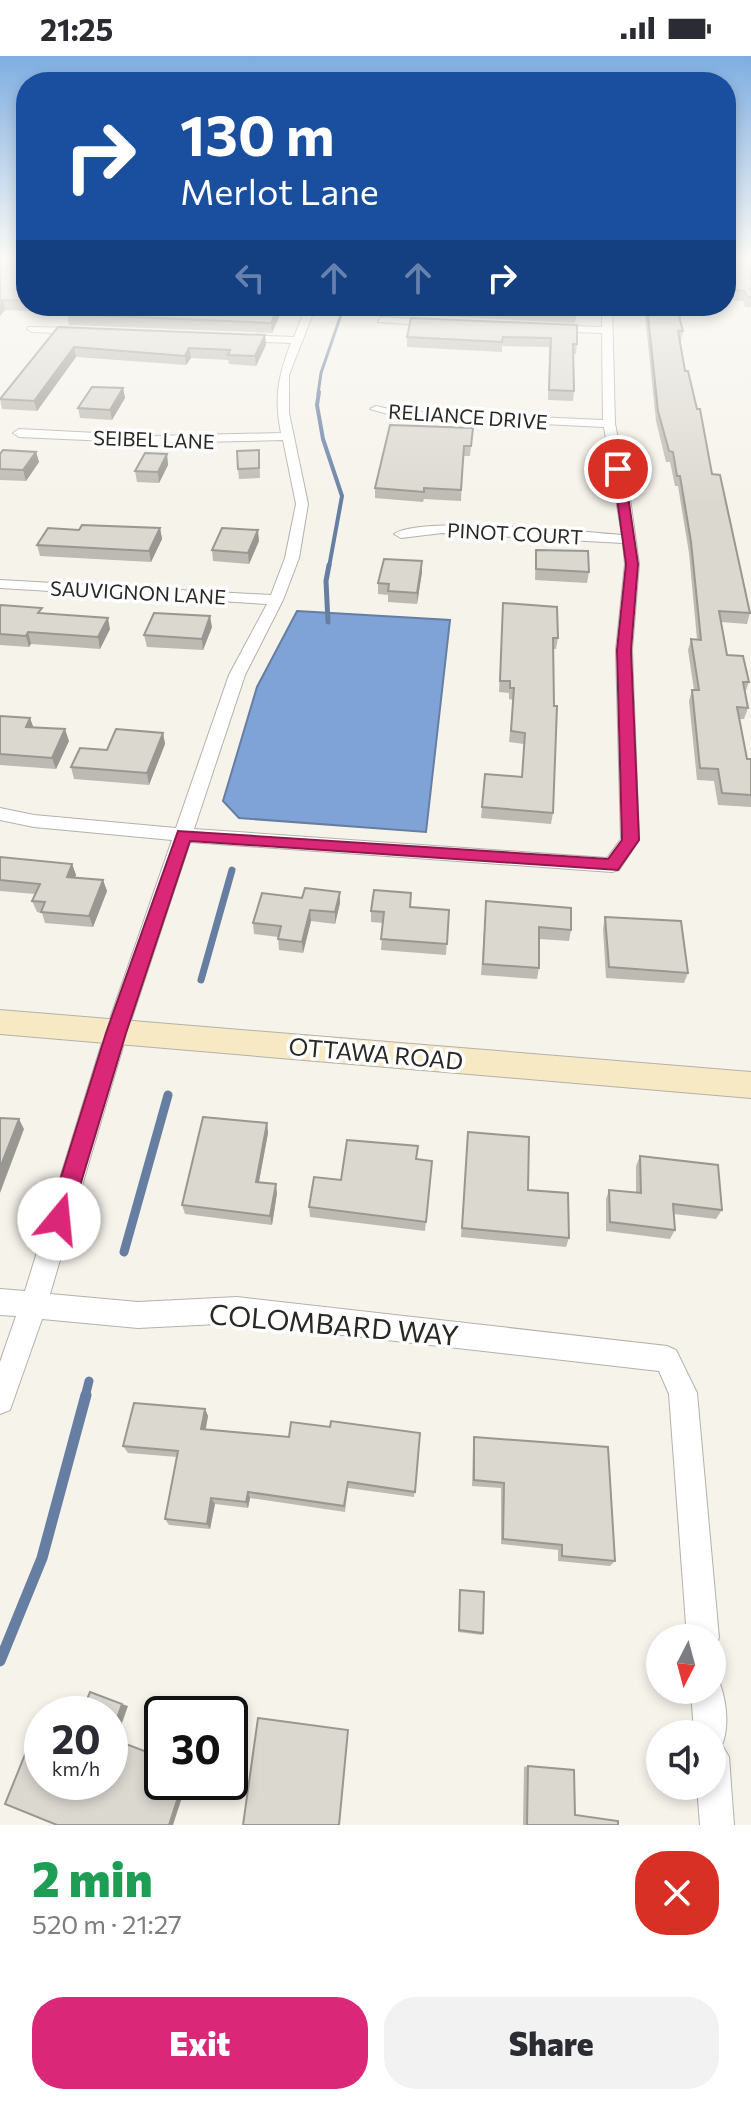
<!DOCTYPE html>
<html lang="en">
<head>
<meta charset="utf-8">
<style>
	:root { --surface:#fff; --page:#f2f2f3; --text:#2b2b33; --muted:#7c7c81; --accent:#db2777 }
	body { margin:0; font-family:Commissioner,sans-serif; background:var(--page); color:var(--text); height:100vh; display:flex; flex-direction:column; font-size:30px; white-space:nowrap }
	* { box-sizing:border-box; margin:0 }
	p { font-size:26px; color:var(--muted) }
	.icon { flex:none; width:44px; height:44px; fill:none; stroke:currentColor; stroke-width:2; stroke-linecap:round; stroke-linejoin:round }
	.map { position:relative; height:1769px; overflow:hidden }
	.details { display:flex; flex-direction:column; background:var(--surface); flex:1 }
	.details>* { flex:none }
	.top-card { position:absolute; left:16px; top:16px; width:720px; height:244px; border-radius:32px; box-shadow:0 4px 12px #0003; background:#1a4fa0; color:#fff; overflow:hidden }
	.needle { width:52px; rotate:186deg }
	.fabs { position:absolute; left:646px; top:1568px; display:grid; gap:16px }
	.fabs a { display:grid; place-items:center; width:80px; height:80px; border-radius:50%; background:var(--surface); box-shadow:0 4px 12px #0003; font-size:40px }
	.speed { position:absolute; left:24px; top:1640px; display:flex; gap:16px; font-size:40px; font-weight:700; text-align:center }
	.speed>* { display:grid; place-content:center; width:104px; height:104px; border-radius:50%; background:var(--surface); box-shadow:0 4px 12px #0003; line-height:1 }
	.speed small { font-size:20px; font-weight:400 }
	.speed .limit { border:4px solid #111; border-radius:12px; background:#fff; color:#111 }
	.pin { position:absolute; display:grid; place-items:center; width:68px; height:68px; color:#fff; margin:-34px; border:4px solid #fff; border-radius:50%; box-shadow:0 2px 8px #0007 }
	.me { position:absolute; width:88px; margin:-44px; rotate:17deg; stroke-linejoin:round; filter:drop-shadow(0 0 6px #0008) }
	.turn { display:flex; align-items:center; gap:28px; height:168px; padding:0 32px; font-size:36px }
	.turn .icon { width:104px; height:104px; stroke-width:2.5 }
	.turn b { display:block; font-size:56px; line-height:68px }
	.lanes { display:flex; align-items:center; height:76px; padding:0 32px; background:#0003; justify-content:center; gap:40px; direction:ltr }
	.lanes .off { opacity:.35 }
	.round { display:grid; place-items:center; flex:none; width:84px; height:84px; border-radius:32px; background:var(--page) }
	.head { display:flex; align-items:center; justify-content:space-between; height:136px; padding:0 32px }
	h1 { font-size:48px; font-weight:800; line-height:60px; color:#1e9e55 }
	.primary-button { display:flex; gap:16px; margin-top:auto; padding:16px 32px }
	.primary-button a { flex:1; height:92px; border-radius:32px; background:var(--accent); color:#fff; font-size:32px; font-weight:800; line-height:92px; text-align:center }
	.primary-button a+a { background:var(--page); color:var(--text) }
	.status { display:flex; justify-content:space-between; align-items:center; height:56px; padding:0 40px; background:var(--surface); direction:ltr }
	.status svg { height:22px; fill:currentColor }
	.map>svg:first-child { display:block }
	.water { fill:#80a3d7; stroke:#667ea2; stroke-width:2 }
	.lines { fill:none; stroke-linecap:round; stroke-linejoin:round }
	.stream-far5 { stroke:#667ea2; stroke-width:3 }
	.stream-far4 { stroke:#667ea2; stroke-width:4 }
	.stream-far3 { stroke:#667ea2; stroke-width:5 }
	.stream-far2 { stroke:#667ea2; stroke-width:7 }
	.stream-far1 { stroke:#667ea2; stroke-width:9 }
	.stream { stroke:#667ea2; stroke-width:11 }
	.street-casing { stroke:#b4b1aa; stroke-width:2 }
	.secondary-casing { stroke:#b4b1aa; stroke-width:2 }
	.street { fill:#fff; fill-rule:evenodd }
	.secondary { fill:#f6e9c4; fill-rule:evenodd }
	.wall { fill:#bcbab3 }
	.shaded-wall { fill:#999792 }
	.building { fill:#dbd8d0; stroke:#999792; stroke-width:2 }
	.route { fill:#db2777; stroke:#8e194d; stroke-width:2 }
	.labels { text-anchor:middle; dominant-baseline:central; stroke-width:7; stroke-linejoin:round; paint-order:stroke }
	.far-street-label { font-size:20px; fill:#292825; stroke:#fff }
	.street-label { font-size:24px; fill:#292825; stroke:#fff }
	.near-street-label { font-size:28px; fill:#292825; stroke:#fff }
</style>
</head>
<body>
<div class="status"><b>21:25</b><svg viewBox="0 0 49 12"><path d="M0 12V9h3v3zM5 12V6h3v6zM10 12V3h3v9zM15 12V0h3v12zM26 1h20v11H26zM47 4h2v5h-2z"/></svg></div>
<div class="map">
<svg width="751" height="1769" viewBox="0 0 751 1769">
	<rect width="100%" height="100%" fill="#f6f3eb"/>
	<path class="water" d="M297 555 450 564 426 776 239 762 223 745 257 631Z"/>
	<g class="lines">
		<path class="stream-far5" d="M318 338 321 317 344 250"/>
		<path class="stream-far4" d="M319 336 317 349 323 383 342 440 329 511"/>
		<path class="stream-far3" d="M328 566 326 525 329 509"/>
		<path class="stream-far2" d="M201 924 232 814"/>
		<path class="stream-far1" d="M124 1196 168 1039
			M85 1341 89 1325"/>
		<path class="stream" d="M0 1605 42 1502 86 1339"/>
		<defs>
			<path id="street" d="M306 250H316L289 319V357L308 448 299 502 283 544 245 619 194 773 607 802 621 783 616 594 625 508 623 487 442 477 401 482 394 478C420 459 582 476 622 479L604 371 398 361 370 353 376 350 398 355 603 364 602 277 549 275 544 272 549 269 602 271V250H612L615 368 629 435 639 508 632 594 639 784 619 814 612 816 190 786 127 977 50 1238 138 1246 237 1241 667 1290 676 1294 697 1337 719 1582 712 1594V1582H687L669 1338 659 1315 237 1267 138 1272 42 1263 10 1354 0 1358V1306L16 1260 0 1259V1233L25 1235 105 977 172 784 34 771 0 764V752L34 759 176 772 229 619 267 548 0 532V524L271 539 285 502 296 448 283 384 154 387 19 381 13 377 19 373 154 380 281 377C274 342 278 320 291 287L240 285 235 282 240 279 294 281Z
				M381 261 438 264 443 267 438 270 378 266Z
				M28 271 80 272 85 275 80 278 32 276 27 273Z
				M712 1620 718 1623C726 1641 730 1670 722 1689L729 1701 734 1769H700L697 1730H712V1678H694L691 1634H712Z"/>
			<path id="secondary" d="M0 954 751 1016V1042L0 978Z"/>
		</defs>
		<use href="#street" class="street-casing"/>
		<use href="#secondary" class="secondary-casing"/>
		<use href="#street" class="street"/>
		<use href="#secondary" class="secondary"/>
	</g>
	<path class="wall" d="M0 200H26V250H284L272 277 69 269 67 258 68 257 5 254 0 260Z
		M726 200H751V251H745L743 245 730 244 726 230Z
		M414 250 577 257 575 267 414 259Z
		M644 250H680L682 257 680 264 683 275 681 285H680L685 315 750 557 747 568 721 566 727 599 749 626 745 637 748 652 744 663H739L747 703H751V751L718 749 714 725 697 724 689 645 692 634H694L688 594 691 583H697L689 497 678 430H675L670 406H666L656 365Z
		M577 269V288L576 298H573L574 335 573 345 548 344 549 291 502 290V296L407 291V281Z
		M58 271 265 279 266 289 256 310 229 308 228 304 191 302 186 309 76 301 37 355 2 353 0 343Z
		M123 332 125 342 112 364 80 362 78 352Z
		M473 372 470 400H463L461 445 424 443 423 446 375 442V432Z
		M259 394 260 422 239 423 238 413Z
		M36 396 39 406 26 425 0 424V398Z
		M167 398 168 409 159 427 137 426 135 415Z
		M160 472 162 483 151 506 40 500 37 489 79 474Z
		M259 485 249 508 213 505 212 494Z
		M536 494 589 516 587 527 535 524Z
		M422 516 417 548 388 546V539L378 538V527Z
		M503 547 558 582 556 593H553V757L551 768 481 762 485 718 522 721 524 688 509 686 513 644 509 643V637L499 636Z
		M0 551 43 558 110 573 100 593 31 588 29 591 0 589Z
		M212 571 203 594 147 591 144 579Z
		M0 660 30 662 33 671 69 685 56 713 0 709Z
		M163 677 165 688 149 729 74 723 71 711 107 694Z
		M0 801 72 808 76 819 75 822 103 824 107 835 93 871 45 867 42 857 37 856 32 845 35 838 0 835Z
		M486 845 571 874 569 885 539 883V912L537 923 481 919Z
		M340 847 335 868 311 865 303 897 279 894 278 881 254 878 253 867Z
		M410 852 449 854 446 899 381 894 383 867 371 866V855Z
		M605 861 688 917 684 927 606 922 603 873Z
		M267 1067 268 1077 259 1126 277 1137 272 1169 185 1158 182 1149Z
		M468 1076 528 1134 569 1182 566 1191 461 1181Z
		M640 1100 722 1154 716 1163 674 1158 675 1174 670 1183 606 1175V1143L609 1134 636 1137V1110Z
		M417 1103 432 1105 425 1175 310 1161 309 1151 341 1124Z
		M205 1353 208 1360 206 1373 289 1381 330 1371 420 1377 414 1441 348 1432 345 1456 250 1442 248 1452 215 1448 210 1473 169 1469 165 1463 177 1401 128 1397 123 1390Z
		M474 1381 615 1505 610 1510 558 1505V1494L501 1488V1432L472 1430 473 1387Z
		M460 1534 483 1577 482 1579 458 1576Z
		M528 1710 575 1759 618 1769H523L524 1711Z"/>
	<path class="shaded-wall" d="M3 244 5 254 0 260V247Z
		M279 250H284L272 277 271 267Z
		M265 279 266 289 256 310 255 300Z
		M74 291 76 301 37 355 34 345Z
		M189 292 191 302 186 309 185 300Z
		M123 332 125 342 112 364 110 354Z
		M36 396 39 406 26 425 23 414Z
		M167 398 168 409 159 427 158 416Z
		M160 472 162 483 151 506 149 495Z
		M258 474 259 485 249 508 248 497Z
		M422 505V516L417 548V537Z
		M210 560 212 571 203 594 202 583Z
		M108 562 110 573 100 593 98 581Z
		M28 576 31 588 29 591 26 580Z
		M30 662 34 673 26 671Z
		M65 673 69 685 56 713 52 702Z
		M163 677 165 688 149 729 147 717Z
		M72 808 76 819 70 832 67 821Z
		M103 824 107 835 93 871 89 860Z
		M340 836V847L335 868V856Z
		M310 854 311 865 303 897 302 886Z
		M19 1063 24 1073 0 1137V1112Z
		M267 1067 268 1077 257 1136 256 1126Z
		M276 1128 277 1137 272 1169 270 1160Z
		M205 1353 208 1360 204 1380 201 1373Z
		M248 1436 250 1442 248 1452 246 1446Z
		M211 1442 215 1448 210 1473 207 1468Z
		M122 1648 128 1650 116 1684 157 1699 110 1682Z
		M183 1726H187L173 1769H169Z"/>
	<path class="building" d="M0 200H26V245L3 244 0 247Z
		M726 200H751V241H747L745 235 733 234 726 212Z
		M73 250H279L271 267 67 258Z
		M414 250H577V257Z
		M647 250H680L682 257H678L683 275H678L685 315H688L697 353H700L712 418 720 419 750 557 719 555 727 599 743 600 749 626H743L748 652 737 651 747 703H751V739L722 737 718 713 700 712 692 634H699L691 583 701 584 691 486 680 420H677L673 396 669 395 658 355Z
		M411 262 577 269V288H573L574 335 549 334 551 282 503 281 502 286 407 281Z
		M58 271 265 279 255 300 228 299 230 294 189 292 185 300 74 291 34 345 0 343Z
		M92 331 123 332 110 354 78 352Z
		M390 369 473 372 471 390H464L461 434 424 432V436L375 432Z
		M3 394 36 396 23 414 0 413V398Z
		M259 394V412L238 413 237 395Z
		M145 397 167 398 158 416 135 415Z
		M82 469 160 472 149 495 37 489 48 472 79 474Z
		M222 472 258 474 248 497 212 494Z
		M536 494 588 495 589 516 536 513Z
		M384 503 422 505 417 537 388 535 389 528 378 527Z
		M503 547 557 551 558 582H553L554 650H557L553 757 482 751 485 718 522 721 525 677 511 675 514 632H510V625H500Z
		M1 549 42 552 38 557 108 562 98 581 28 576 26 580 0 578V551Z
		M154 557 210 560 202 583 144 579Z
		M0 660 30 662 26 671 65 673 52 702 0 698Z
		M116 673 163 677 147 717 71 711 80 692 107 694Z
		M0 801 72 808 67 821 103 824 89 860 41 856 45 846 32 845 40 828 0 824Z
		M305 832 340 836 335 856 310 854 302 886 278 883 281 870 253 867 262 837 302 842Z
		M374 834 411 837 410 851 449 854 447 888 381 883 384 856 371 855Z
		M486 845 571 852V874L539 871V912L483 908Z
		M605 861 681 865 688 917 609 911Z
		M203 1061 267 1067 256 1126 276 1128 270 1160 182 1149Z
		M0 1062 19 1063 0 1112Z
		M468 1076 529 1081 528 1134 568 1137 569 1182 462 1172Z
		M347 1084 418 1090 416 1103 432 1105 426 1166 309 1151 314 1121 341 1124Z
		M640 1100 718 1109 722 1154 673 1148 675 1174 610 1166 609 1134 641 1137Z
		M134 1347 205 1353 201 1373 289 1381 291 1366 330 1371 331 1365 420 1377 415 1436 348 1426 344 1450 248 1436 246 1446 211 1442 207 1468 165 1463 178 1395 123 1390Z
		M474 1381 608 1391 615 1505 562 1500V1489L503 1483 504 1427 474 1424Z
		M460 1534 484 1536 483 1577 459 1574Z
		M90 1636 122 1648 110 1682 152 1698 161 1672H162V1726H183L169 1769H57L5 1748 28 1691 42 1696V1726H110V1658H81Z
		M258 1662 348 1674 339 1769H243Z
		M528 1710 574 1714 575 1759 618 1765V1769H527Z"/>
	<linearGradient id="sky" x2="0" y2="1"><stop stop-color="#7eade1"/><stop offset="0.45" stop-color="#fbfaf6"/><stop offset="1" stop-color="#fbfaf6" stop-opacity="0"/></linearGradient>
	<rect width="751" height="448" fill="url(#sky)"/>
	<path class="route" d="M618 409 624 413 638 508 631 594 639 784 618 814 190 785 126 977 70 1163 67 1170 59 1174 51 1170 48 1163 106 977 178 775 608 803 622 784 617 594 626 508 613 413Z"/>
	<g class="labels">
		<g class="far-street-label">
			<text transform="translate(468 360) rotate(4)">RELIANCE DRIVE</text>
			<text transform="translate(154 383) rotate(2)">SEIBEL LANE</text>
			<text transform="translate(515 477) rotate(3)">PINOT COURT</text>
			<text transform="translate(138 536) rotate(3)">SAUVIGNON LANE</text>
		</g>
		<g class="street-label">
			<text transform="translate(376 997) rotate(5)">OTTAWA ROAD</text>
		</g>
		<g class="near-street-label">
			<text transform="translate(334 1268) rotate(5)">COLOMBARD WAY</text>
		</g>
	</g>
</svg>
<div class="fabs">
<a><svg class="needle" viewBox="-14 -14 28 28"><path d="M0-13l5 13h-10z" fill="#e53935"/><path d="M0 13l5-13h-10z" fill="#7c7c81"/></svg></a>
<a><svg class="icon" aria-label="sound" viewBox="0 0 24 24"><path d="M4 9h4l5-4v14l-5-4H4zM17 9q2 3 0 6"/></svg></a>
</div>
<div class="speed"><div>20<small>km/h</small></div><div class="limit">30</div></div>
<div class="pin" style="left:618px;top:413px;background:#d93025"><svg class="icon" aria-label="arrive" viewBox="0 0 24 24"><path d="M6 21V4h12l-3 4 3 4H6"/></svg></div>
<svg class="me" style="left:59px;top:1163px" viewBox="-20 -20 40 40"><circle r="19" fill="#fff"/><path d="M0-13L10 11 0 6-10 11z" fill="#db2777"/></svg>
<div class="top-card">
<div class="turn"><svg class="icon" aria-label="right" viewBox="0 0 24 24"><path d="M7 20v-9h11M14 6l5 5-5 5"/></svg><div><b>130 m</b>Merlot Lane</div></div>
<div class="lanes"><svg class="icon off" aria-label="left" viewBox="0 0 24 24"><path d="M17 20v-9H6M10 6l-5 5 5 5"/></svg><svg class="icon off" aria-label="ahead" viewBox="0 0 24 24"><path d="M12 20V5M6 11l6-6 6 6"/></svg><svg class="icon off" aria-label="ahead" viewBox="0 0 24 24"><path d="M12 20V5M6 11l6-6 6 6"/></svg><svg class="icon" aria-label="right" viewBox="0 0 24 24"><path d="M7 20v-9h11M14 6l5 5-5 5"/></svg></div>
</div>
</div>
<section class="details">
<div class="head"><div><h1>2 min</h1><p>520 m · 21:27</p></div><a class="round" style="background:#d93025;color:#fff"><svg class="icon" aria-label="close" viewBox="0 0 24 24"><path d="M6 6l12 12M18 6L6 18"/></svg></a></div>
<div class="primary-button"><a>Exit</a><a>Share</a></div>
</section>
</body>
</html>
